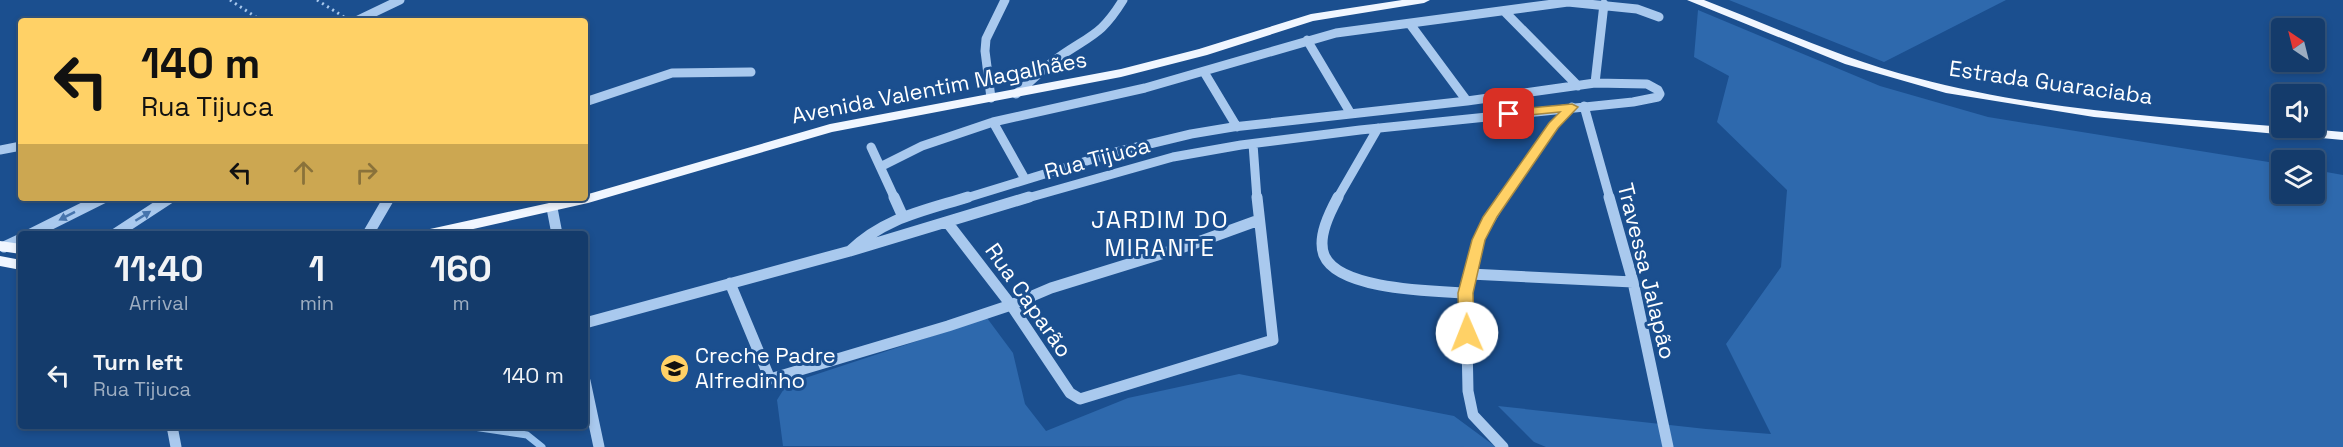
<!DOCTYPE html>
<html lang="en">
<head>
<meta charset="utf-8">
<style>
	:root { --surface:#143b6b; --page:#214673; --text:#f1f3f6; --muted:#9dadc1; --line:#33557e }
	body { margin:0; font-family:"Space Grotesk",sans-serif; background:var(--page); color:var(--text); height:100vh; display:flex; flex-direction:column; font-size:22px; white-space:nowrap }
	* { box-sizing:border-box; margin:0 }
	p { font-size:20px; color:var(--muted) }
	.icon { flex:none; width:33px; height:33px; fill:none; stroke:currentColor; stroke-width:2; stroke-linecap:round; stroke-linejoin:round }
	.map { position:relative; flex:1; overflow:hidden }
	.sheet { position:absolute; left:18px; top:231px; width:570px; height:198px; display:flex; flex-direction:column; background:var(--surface); border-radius:6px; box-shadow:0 3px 9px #0003,0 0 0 2px var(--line) }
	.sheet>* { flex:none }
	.guide { position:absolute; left:18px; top:18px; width:570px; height:183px; border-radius:6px; box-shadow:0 3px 9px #0003,0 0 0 2px var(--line); background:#ffd166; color:#111; overflow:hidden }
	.needle { width:39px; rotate:325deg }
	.buttons { position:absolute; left:2271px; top:18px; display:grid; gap:12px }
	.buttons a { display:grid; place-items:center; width:54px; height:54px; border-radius:6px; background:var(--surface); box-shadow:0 3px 9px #0003,0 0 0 2px var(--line); font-size:30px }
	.pin { position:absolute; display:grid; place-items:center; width:51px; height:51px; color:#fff; margin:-26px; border-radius:12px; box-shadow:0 3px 9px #0006 }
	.me { position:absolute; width:66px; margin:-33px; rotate:359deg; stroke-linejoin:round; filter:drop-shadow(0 0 4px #0008) }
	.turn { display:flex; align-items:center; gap:21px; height:126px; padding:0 24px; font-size:27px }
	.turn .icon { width:78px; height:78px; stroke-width:2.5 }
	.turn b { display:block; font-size:42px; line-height:51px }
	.lanes { display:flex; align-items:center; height:57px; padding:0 24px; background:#0003; justify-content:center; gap:30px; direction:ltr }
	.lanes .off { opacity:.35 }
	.eta { display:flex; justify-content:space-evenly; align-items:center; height:102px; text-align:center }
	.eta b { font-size:36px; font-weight:600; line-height:42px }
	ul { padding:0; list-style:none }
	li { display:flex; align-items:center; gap:18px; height:84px; padding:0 24px }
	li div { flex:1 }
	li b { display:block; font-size:22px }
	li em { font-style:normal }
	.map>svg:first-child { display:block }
	.green { fill:#2e69ad }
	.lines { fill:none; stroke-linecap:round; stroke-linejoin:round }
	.stream { stroke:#9cc4f0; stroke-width:7 }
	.path { stroke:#a9c9ee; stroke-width:3; stroke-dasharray:2 4; stroke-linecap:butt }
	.minor-far1 { stroke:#a9c9ee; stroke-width:9 }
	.minor { stroke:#a9c9ee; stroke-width:11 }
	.major { fill:#f0f6ff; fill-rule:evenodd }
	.oneway { fill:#4674ac }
	.route { fill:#ffd166; stroke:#a68842; stroke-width:1.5 }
	.labels { text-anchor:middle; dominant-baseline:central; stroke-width:6; stroke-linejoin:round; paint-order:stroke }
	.street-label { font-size:22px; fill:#fff; stroke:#1b4f8f }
	.poi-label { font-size:22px; fill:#fff; stroke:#1b4f8f; text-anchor:start }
	.neighbourhood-label { font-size:24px; letter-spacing:1.5px; fill:#fff; stroke:#1b4f8f }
</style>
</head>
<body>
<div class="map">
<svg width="2343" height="447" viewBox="0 0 2343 447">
	<rect width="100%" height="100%" fill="#1b4f8f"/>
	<path class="green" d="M1729 0H2006L1884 62Z
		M1698 10 1880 86 1988 117 2281 164 2282 194H2314L2315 170 2343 175V447H1546L1534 442 1498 406 1706 429 1771 434 1726 344 1781 267 1787 190 1717 122 1729 76 1694 57Z
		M987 318 1013 353 1025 404 1046 431 1128 398 1239 374 1454 416 1496 447 783 446 777 400 787 384Z"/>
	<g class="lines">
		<path class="stream" d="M467 426 527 435 542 447"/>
		<path class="path" d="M230 0 262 21
			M317 0 344 17"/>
		<path class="minor-far1" d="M1505 12 1578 86
			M356 21 400 0
			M1410 24 1467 101
			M1307 40 1351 114
			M1204 72 1237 127
			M1595 83 1604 4
			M1016 94C1031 81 1046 66 1062 55 1093 34 1102 34 1123 0
			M991 98 985 51 986 39 1005 0
			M585 102 672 73 751 72
			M1584 106 1610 199
			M993 122 1025 179
			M1253 144 1257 199
			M871 147 895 199
			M0 150 21 146
			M882 166 922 146 993 122 1145 88 1336 33 1568 2 1637 9 1659 17
			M963 199 1116 152 1191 134 1233 127 1467 101 1595 83 1647 84 1658 90 1660 94 1658 97 1633 102 1360 130 1241 145 1173 157 1024 199
			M1337 199 1378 128
			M1502 199 1553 125 1572 107"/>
		<path class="minor" d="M894 197 903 217
			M1338 197C1330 212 1317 237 1324 255 1338 290 1433 291 1466 293
			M1609 197 1633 282 1668 447
			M552 208 557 234
			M947 222 1011 305 1070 393 1080 399 1273 340 1257 197
			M31 234 103 198
			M115 234 170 198
			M368 234 389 198
			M4 247 21 239
			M850 251C884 218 923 211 968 197
			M850 251 1029 197
			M1470 274 1633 282
			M730 283 770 379 948 326 1011 305 1051 288 1190 245 1259 220
			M585 323 850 251
			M585 381 599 447
			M172 426 176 447
			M1503 447 1473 415 1468 391 1466 293 1478 240 1503 197"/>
		<path class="major" d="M1402 0H1430L1424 3 1313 21 1207 55 1121 77 832 132 588 203 451 234H422L430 229 572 198H585V195L830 124 1121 69 1199 49 1311 14Z
			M1687 0H1704C1774 27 1843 59 1917 78 2055 115 2203 119 2343 132V140L2094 117 1946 93 1845 64Z
			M0 241 21 244V254L0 251Z
			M0 256 21 260V270L0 266Z"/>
	</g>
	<defs><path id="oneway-solid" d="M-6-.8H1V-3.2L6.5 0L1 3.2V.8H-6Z" transform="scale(1.5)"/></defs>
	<g class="oneway">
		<use href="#oneway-solid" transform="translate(67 216) rotate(153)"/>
		<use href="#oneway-solid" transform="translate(143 216) rotate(-32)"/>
	</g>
	<path class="route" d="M1572 104 1578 107 1558 128 1547 144 1497 217 1485 240 1473 293 1474 333 1467 338 1461 336 1459 333 1458 293 1472 240 1483 217 1549 123 1560 112 1509 117 1503 114 1509 110Z"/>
	<defs>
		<symbol id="school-disc" viewBox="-11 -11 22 22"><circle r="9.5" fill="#ffd166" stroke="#1b4f8f"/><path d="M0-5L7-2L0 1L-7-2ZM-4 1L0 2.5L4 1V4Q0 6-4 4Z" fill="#111"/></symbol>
	</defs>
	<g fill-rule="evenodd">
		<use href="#school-disc" x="658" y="352" width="33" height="33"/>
	</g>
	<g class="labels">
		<g class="street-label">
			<text transform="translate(2051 82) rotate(8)">Estrada Guaraciaba</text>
			<text transform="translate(939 87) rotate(-11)">Avenida Valentim Magalhães</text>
			<text transform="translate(1097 158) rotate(-15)">Rua Tijuca</text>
			<text transform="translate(1647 271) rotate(76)">Travessa Jalapão</text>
			<text transform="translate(1029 300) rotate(55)">Rua Caparão</text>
		</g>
		<g class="poi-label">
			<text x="695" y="355">Creche Padre<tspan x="695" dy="25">Alfredinho</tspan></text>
		</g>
		<g class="neighbourhood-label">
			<text x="1160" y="219">JARDIM DO<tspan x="1160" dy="28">MIRANTE</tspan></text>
		</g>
	</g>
</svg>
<div class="buttons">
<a><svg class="needle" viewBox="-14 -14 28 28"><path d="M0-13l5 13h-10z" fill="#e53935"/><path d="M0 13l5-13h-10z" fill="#9dadc1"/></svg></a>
<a><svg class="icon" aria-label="sound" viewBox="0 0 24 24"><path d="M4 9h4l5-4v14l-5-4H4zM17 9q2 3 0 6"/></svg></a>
<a><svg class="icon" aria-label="layers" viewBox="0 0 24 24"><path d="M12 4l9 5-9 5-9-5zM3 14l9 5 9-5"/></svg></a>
</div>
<div class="pin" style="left:1509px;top:114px;background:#d93025"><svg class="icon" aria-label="arrive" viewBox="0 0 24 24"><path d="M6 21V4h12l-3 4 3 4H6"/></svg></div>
<svg class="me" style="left:1467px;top:333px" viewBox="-20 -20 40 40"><circle r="19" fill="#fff"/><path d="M0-13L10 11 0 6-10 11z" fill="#ffd166"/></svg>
<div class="guide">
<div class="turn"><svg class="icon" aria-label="left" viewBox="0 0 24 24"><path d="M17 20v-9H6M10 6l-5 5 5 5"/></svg><div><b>140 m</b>Rua Tijuca</div></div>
<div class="lanes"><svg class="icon" aria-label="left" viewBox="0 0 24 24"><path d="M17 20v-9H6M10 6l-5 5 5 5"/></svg><svg class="icon off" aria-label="ahead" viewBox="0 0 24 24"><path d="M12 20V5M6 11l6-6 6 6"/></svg><svg class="icon off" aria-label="right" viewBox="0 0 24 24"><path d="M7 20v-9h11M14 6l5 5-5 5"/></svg></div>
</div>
<section class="sheet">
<div class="eta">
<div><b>11:40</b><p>Arrival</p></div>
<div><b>1</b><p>min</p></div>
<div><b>160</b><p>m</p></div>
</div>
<ul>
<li><svg class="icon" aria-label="left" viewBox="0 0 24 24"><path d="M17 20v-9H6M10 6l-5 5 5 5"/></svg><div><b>Turn left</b><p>Rua Tijuca</p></div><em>140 m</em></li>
</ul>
</section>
</div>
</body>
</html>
